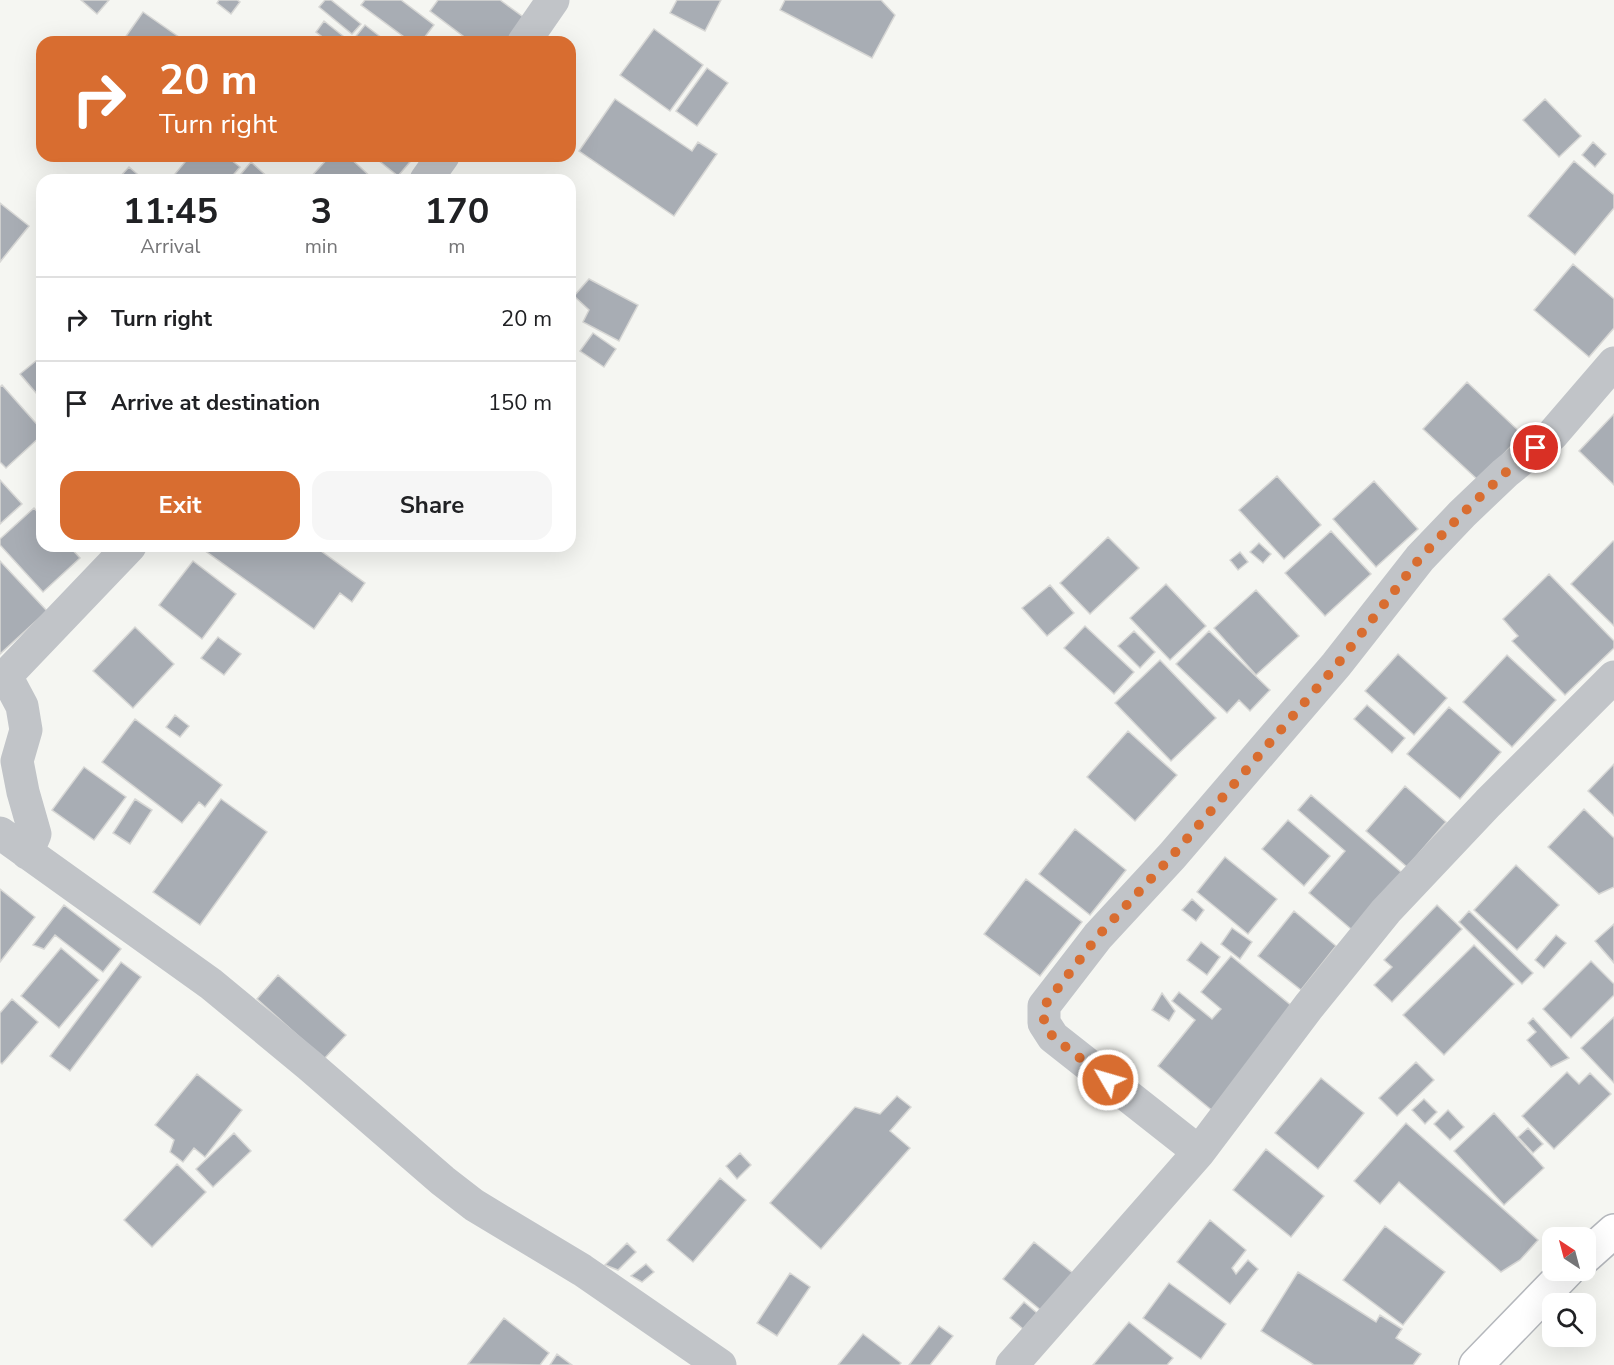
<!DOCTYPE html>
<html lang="en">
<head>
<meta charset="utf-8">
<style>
	:root { --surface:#fff; --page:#f6f6f6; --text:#202124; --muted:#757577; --line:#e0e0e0; --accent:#d86d30 }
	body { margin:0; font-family:"Nunito Sans",sans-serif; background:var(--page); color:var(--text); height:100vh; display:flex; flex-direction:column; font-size:22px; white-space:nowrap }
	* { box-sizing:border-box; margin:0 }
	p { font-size:20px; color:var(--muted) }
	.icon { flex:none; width:33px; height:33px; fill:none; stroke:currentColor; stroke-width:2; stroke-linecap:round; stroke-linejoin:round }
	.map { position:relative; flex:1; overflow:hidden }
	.details { position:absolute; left:36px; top:174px; width:540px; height:378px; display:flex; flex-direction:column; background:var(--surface); border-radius:18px; box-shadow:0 6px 24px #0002 }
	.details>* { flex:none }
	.top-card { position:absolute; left:36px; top:36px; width:540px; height:126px; border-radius:18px; box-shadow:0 6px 24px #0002; background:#d86d30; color:#fff; overflow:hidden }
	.needle { width:39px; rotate:324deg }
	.fabs { position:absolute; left:1542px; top:1227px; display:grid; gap:12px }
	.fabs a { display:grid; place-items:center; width:54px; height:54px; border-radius:12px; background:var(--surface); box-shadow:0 6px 24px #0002; font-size:30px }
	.pin { position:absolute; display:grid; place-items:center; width:51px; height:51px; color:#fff; margin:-26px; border:3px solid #fff; border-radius:50%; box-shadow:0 2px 6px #0007 }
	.me { position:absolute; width:66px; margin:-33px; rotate:308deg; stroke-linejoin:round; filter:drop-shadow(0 0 4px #0008) }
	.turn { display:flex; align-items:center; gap:21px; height:126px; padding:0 24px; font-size:27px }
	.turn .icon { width:78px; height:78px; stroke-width:2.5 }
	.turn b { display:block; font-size:42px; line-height:51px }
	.eta { display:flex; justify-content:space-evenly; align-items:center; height:102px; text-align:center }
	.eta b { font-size:36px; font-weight:700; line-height:42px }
	.button { display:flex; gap:12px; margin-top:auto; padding:12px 24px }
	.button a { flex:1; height:69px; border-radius:18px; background:var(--accent); color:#fff; font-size:24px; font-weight:700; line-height:69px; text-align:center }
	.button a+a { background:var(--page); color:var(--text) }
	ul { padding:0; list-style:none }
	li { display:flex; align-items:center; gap:18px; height:84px; padding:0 24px; border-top:2px solid var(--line) }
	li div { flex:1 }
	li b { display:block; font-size:22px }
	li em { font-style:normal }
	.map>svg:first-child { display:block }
	.building { fill:#a8adb4; stroke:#d7d7d5; stroke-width:1.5 }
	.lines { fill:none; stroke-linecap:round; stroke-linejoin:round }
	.secondary-casing { stroke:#b4b7bc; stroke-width:36 }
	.street { stroke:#c1c4c8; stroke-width:33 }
	.secondary { stroke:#fff; stroke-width:33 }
	.route { stroke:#d86d30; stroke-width:10; stroke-dasharray:0 18 }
</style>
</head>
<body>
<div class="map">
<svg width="1614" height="1365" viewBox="0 0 1614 1365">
	<rect width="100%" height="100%" fill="#f5f6f2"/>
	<path class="building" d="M81 0H109L97 14Z
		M219 0H237L240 2 231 14 217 3Z
		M325 0H331L361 24 352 34 319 7Z
		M365 0H401L434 25 421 42H411L361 5Z
		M438 0H500L526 19 509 42H471L430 11Z
		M677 0H721L705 31 670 13Z
		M785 0H881L895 15 872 58 780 10Z
		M143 12 186 42H122Z
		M324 21 343 36 338 42H329L316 32Z
		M365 25 387 42H356L353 40Z
		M654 29 703 65 670 111 620 75Z
		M707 68 728 83 697 126 676 111Z
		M615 99 692 151 698 142 717 154 674 216 579 151Z
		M1545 99 1581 136 1559 157 1523 120Z
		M1593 142 1606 154 1595 167 1582 155Z
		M190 156H226L240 167 229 180H170Z
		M330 156H348L374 180H308Z
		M373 156H415L398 176Z
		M1574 161 1614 195V208L1575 255 1528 216Z
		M251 162 271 180H247L241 174Z
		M129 167 144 180H117Z
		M0 203 29 226 0 262Z
		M1573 264 1614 299V328L1589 357 1534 310Z
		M589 279 638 305 619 341 583 322 589 310 574 296Z
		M593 333 616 349 604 367 580 351Z
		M42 356V400L20 374Z
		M1467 382 1522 434 1479 481 1423 429Z
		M2 385 42 430V435L6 468 0 462V387Z
		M1614 414V485L1579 451Z
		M1277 476 1321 525 1284 559 1239 510Z
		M0 480 22 504 0 524Z
		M1374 481 1418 529 1376 567 1333 519Z
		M34 508 42 517V546H69L80 558 43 592 0 545V539Z
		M1331 531 1371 574 1325 616 1285 573Z
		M1108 537 1139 568 1090 614 1060 583Z
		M1613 541 1614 542V626L1571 584Z
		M1259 543 1271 554 1263 563 1250 552Z
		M207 546H314L365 583 352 602 340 593 314 629 204 550Z
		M1240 552 1248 562 1238 570 1230 560Z
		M0 561 47 611 0 654Z
		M193 561 236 594 202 639 159 605Z
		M1549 574 1614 641V648L1565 695 1512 641 1518 636 1503 619Z
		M1166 584 1206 626 1170 660 1130 618Z
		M1050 585 1074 613 1047 636 1022 608Z
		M1256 590 1299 636 1256 675 1214 628Z
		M1085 626 1134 672 1114 694 1064 648Z
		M135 627 174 664 133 708 93 671Z
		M1134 631 1155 652 1140 668 1118 646Z
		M1209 631 1270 690 1250 711 1239 700 1227 713 1176 664Z
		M218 637 241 654 224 675 201 658Z
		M1398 654 1447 698 1414 735 1365 691Z
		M1507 655 1556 700 1512 747 1463 702Z
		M1160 660 1216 718 1171 761 1115 703Z
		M1367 705 1405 738 1392 753 1354 719Z
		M1449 707 1501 752 1460 799 1407 754Z
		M175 715 189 726 180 737 166 727Z
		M135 719 222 785 205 807 199 802 182 823 102 762Z
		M1128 731 1177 775 1135 821 1087 777Z
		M1614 764V816L1588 791Z
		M84 767 126 797 94 840 52 810Z
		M1405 786 1446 822 1407 867 1366 831Z
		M1311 795 1408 878 1358 935 1309 893 1345 851 1298 810Z
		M135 799 152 810 130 844 113 833Z
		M221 799 267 832 200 925 153 892Z
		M1584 809 1614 838V887L1599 894 1548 847Z
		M1288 820 1330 856 1304 886 1262 849Z
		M1075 829 1126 870 1090 915 1039 874Z
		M1225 857 1277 899 1248 934 1197 892Z
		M1516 865 1559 905 1517 950 1474 910Z
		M1026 879 1082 922 1040 976 984 934Z
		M0 889 35 917 0 962Z
		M1192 899 1204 910 1196 921 1182 910Z
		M64 905 121 949 103 972 55 935 44 949 33 945Z
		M1437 905 1462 929 1392 1002 1374 985 1392 967 1384 960Z
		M1294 911 1336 946 1301 990 1258 956Z
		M1469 911 1533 973 1522 984 1459 922Z
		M1614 924V963L1595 941Z
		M1232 928 1252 942 1240 959 1221 944Z
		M1556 935 1566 943 1544 968 1535 960Z
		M1201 942 1220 957 1207 975 1187 960Z
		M1474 945 1514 984 1444 1055 1403 1015Z
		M61 948 99 980 59 1028 21 996Z
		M1231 956 1298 1011 1214 1112 1158 1066 1195 1020 1172 1001 1179 992 1212 1019 1221 1009 1201 992Z
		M1591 961 1614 984V995L1571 1038 1543 1009Z
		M121 962 141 977 70 1071 50 1056Z
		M278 975 346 1035 324 1059 257 999Z
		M1162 993 1175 1011 1169 1021 1152 1010Z
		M12 999 38 1022 2 1064 0 1062V1013Z
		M1614 1017V1083L1581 1048Z
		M1533 1018 1569 1058 1551 1067 1527 1040 1536 1032 1528 1023Z
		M1416 1062 1434 1080 1397 1116 1379 1098Z
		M1567 1072 1579 1084 1590 1073 1611 1094 1554 1149 1522 1116Z
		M197 1074 242 1110 205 1157 194 1148 183 1162 170 1152 174 1140 155 1125Z
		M1321 1078 1364 1113 1318 1169 1275 1133Z
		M897 1096 911 1107 890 1131 910 1148 821 1249 770 1203 855 1107 880 1114Z
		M1424 1099 1437 1112 1425 1124 1412 1110Z
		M1448 1110 1464 1127 1450 1140 1434 1124Z
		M1494 1113 1544 1168 1504 1205 1454 1151Z
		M1406 1123 1538 1240 1520 1260 1501 1272 1399 1182 1380 1204 1354 1181Z
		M1528 1128 1543 1144 1533 1153 1518 1137Z
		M234 1133 251 1151 213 1187 196 1169Z
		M1266 1149 1324 1196 1291 1237 1233 1190Z
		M740 1153 751 1165 737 1179 726 1166Z
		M177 1164 206 1192 152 1247 124 1220Z
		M720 1178 746 1200 693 1262 667 1240Z
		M1210 1220 1246 1250 1232 1268 1236 1274 1248 1260 1258 1269 1230 1304 1177 1262Z
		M1385 1226 1445 1272 1403 1325 1343 1280Z
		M1034 1242 1074 1274 1043 1312 1003 1279Z
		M627 1243 636 1252 618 1270 605 1265Z
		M646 1264 654 1272 642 1282 631 1276Z
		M1298 1272 1376 1322 1380 1315 1402 1329 1396 1338 1421 1354 1413 1365H1314L1261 1331Z
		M790 1273 810 1287 777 1336 757 1323Z
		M1169 1283 1226 1324 1201 1359 1143 1318Z
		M1024 1302 1037 1313 1023 1329 1010 1318Z
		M504 1318 549 1353 540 1365 468 1364Z
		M1129 1322 1173 1358 1167 1365H1093Z
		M939 1326 953 1336 930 1365H909Z
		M863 1334 901 1363 899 1365H838Z
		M557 1354 572 1365H550Z"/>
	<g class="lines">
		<defs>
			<path id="secondary" d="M1586 1256 1614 1231
				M1476 1365 1568 1270"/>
		</defs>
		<use href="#secondary" class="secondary-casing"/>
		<path class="street" d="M524 42 553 0
			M426 180 443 156
			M6 676 22 706 26 730 17 761 23 792 35 834 27 853
			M0 682 130 546
			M0 833 211 984 309 1065 443 1181 474 1205 582 1270 720 1365
			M1199 1152 1053 1037 1044 1023V1006L1098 936 1172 856 1336 665 1420 558 1462 514 1505 473 1552 435 1614 363
			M1012 1365 1199 1152 1309 1006 1386 911 1488 803 1614 677"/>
		<use href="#secondary" class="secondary"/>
	</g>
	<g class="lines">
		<path class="route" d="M1108 1080 1053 1037 1044 1023V1006L1098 936 1172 856 1336 666 1420 558 1462 514 1505 473 1536 448"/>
	</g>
</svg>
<div class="fabs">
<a><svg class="needle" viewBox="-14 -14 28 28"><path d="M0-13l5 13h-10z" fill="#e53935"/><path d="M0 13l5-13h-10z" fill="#757577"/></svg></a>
<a><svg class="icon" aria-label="search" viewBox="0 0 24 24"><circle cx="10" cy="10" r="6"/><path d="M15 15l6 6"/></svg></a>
</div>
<div class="pin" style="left:1536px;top:448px;background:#d93025"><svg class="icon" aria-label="arrive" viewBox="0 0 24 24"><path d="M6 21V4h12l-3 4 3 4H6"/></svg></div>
<svg class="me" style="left:1108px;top:1080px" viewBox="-20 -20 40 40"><circle r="17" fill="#d86d30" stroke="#fff" stroke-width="3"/><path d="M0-11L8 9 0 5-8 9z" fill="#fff"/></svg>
<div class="top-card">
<div class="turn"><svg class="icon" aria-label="right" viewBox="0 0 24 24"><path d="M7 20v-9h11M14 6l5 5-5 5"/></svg><div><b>20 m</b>Turn right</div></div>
</div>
<section class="details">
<div class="eta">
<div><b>11:45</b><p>Arrival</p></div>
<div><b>3</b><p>min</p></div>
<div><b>170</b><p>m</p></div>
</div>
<ul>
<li><svg class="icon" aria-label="right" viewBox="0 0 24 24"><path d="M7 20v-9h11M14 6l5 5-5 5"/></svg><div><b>Turn right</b></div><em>20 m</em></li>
<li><svg class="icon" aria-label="arrive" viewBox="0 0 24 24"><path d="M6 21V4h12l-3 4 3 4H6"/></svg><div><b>Arrive at destination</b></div><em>150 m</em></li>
</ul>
<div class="button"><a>Exit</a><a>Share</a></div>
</section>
</div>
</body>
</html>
